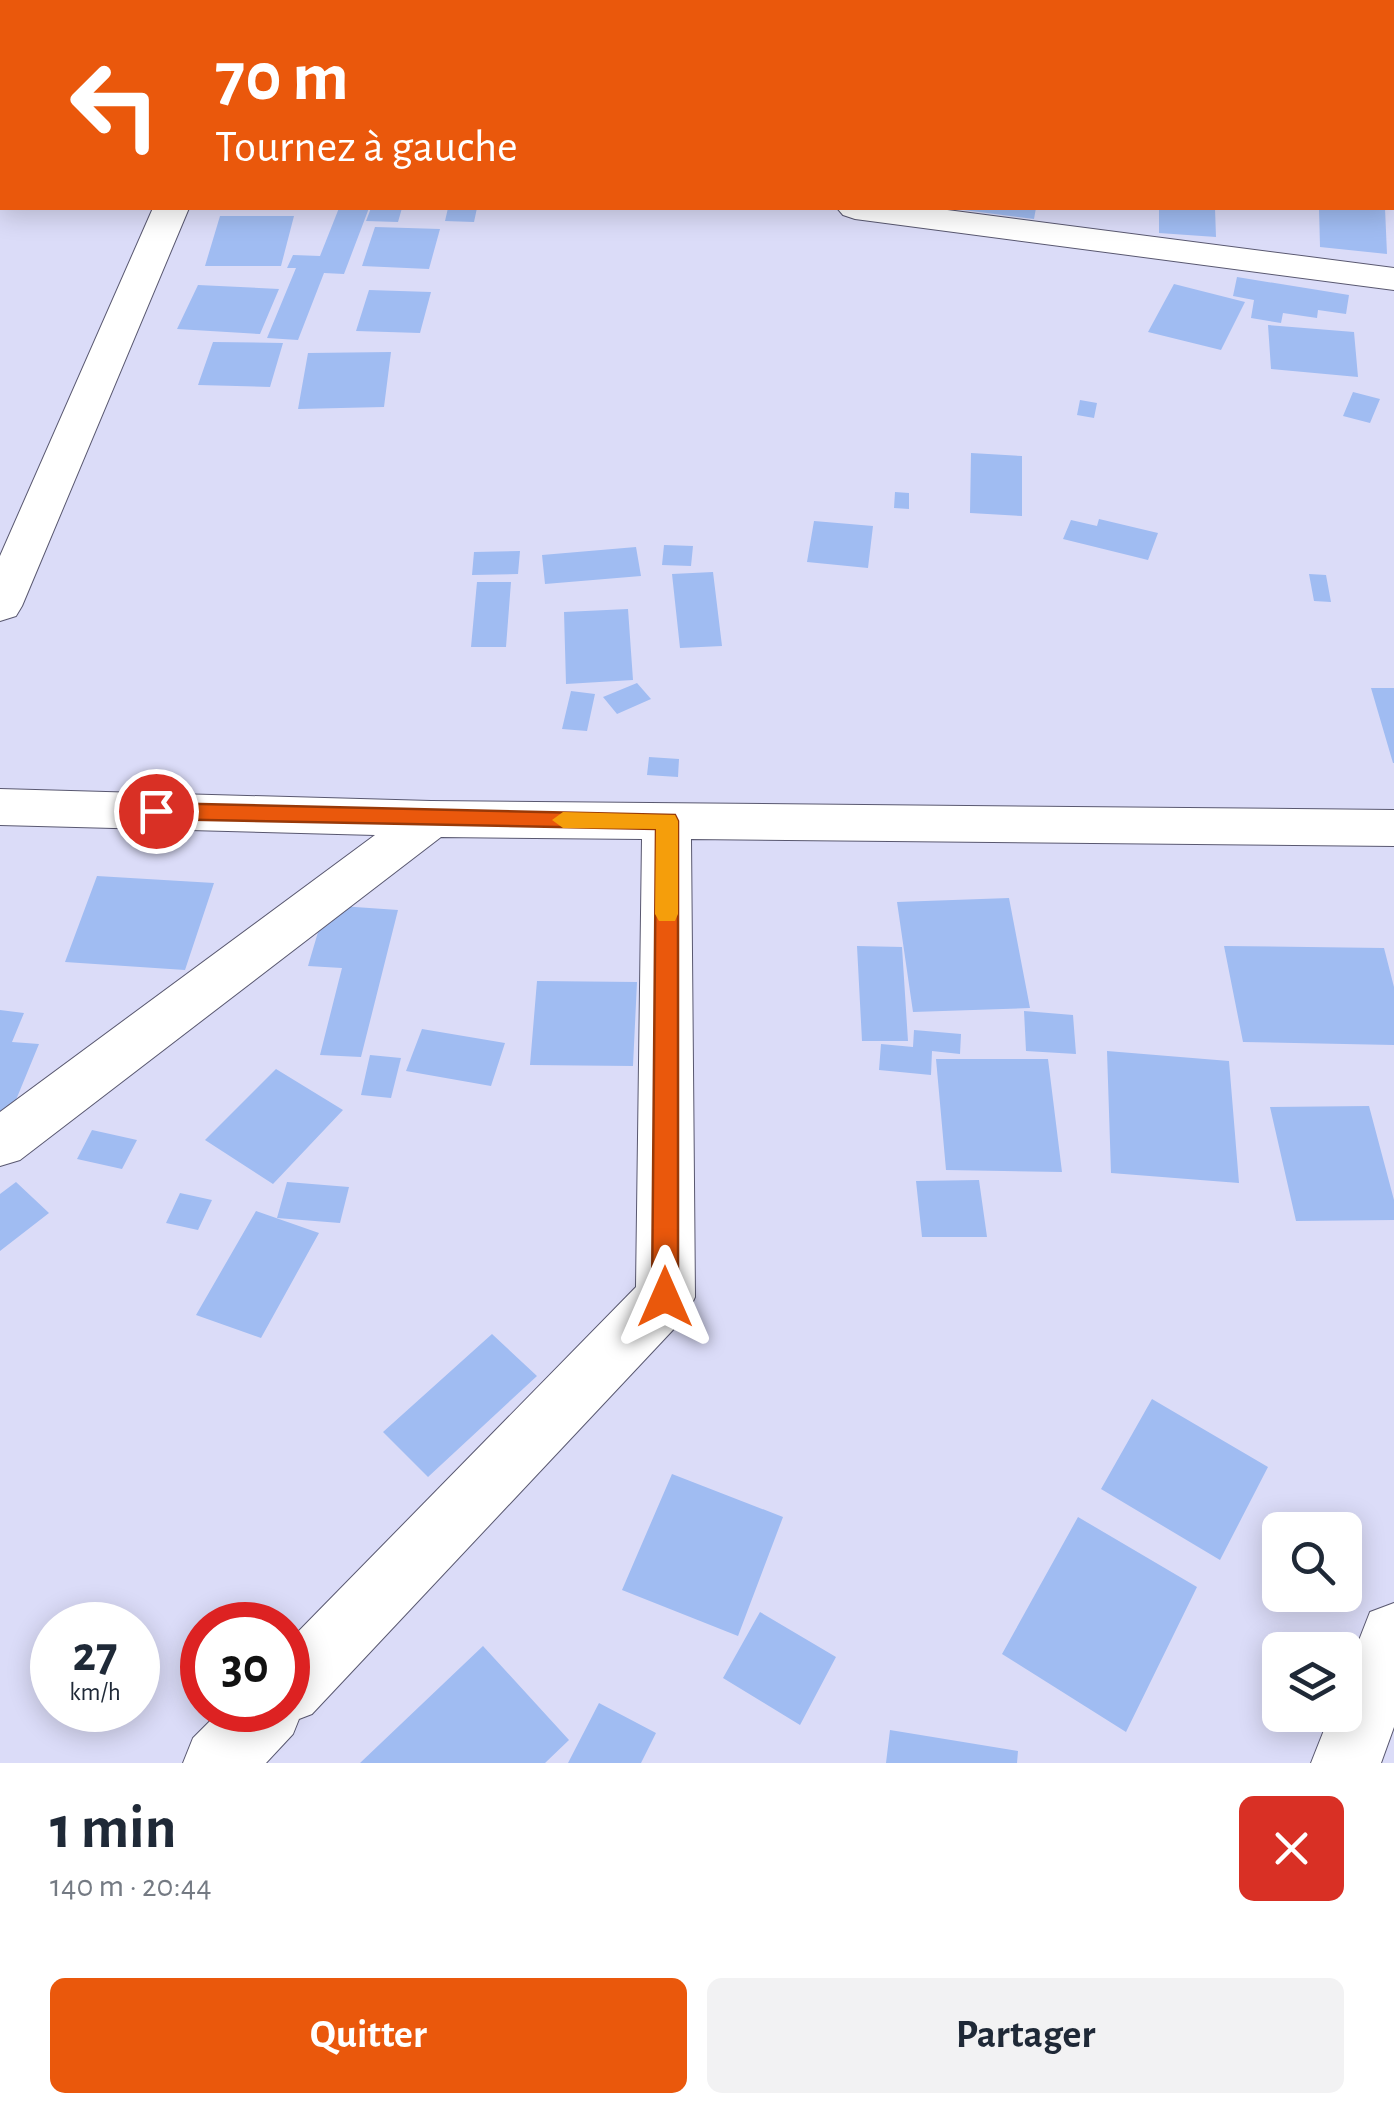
<!DOCTYPE html>
<html lang="fr">
<head>
<meta charset="utf-8">
<style>
	:root { --surface:#fff; --page:#f2f2f3; --text:#1f2937; --muted:#747a83; --accent:#ea580c }
	body { margin:0; font-family:"Alegreya Sans",sans-serif; background:var(--page); color:var(--text); height:100vh; display:flex; flex-direction:column; font-size:38px; white-space:nowrap }
	* { box-sizing:border-box; margin:0 }
	p { font-size:32px; color:var(--muted) }
	.icon { flex:none; width:55px; height:55px; fill:none; stroke:currentColor; stroke-width:2; stroke-linecap:round; stroke-linejoin:round }
	.map { position:relative; height:1763px; overflow:hidden }
	.sheet { display:flex; flex-direction:column; background:var(--surface); flex:1 }
	.sheet>* { flex:none }
	.top-card { position:absolute; left:0px; top:0px; width:1395px; height:210px; box-shadow:0 5px 25px #0003; background:#ea580c; color:#fff; overflow:hidden }
	.controls { position:absolute; left:1262px; top:1512px; display:grid; gap:20px }
	.controls a { display:grid; place-items:center; width:100px; height:100px; border-radius:15px; background:var(--surface); box-shadow:0 5px 25px #0003; font-size:50px }
	.speed { position:absolute; left:30px; top:1602px; display:flex; gap:20px; font-size:50px; font-weight:700; text-align:center }
	.speed>* { display:grid; place-content:center; width:130px; height:130px; border-radius:50%; background:var(--surface); box-shadow:0 5px 25px #0003; line-height:1 }
	.speed small { font-size:25px; font-weight:400 }
	.speed .limit { border:15px solid #d22; background:#fff; color:#111 }
	.pin { position:absolute; display:grid; place-items:center; width:85px; height:85px; color:#fff; margin:-42px; border:5px solid #fff; border-radius:50%; box-shadow:0 2px 10px #0007 }
	.me { position:absolute; width:110px; margin:-55px; rotate:0deg; stroke-linejoin:round; filter:drop-shadow(0 0 8px #0008) }
	.turn { display:flex; align-items:center; gap:35px; height:210px; padding:0 50px; font-size:45px }
	.turn .icon { width:130px; height:130px; stroke-width:2.5 }
	.turn b { display:block; font-size:70px; line-height:85px }
	.round { display:grid; place-items:center; flex:none; width:105px; height:105px; border-radius:15px; background:var(--page) }
	.overview { display:flex; align-items:center; justify-content:space-between; height:170px; padding:0 50px }
	h1 { font-size:60px; font-weight:700; line-height:75px }
	.action { display:flex; gap:20px; margin-top:auto; padding:20px 50px }
	.action a { flex:1; height:115px; border-radius:15px; background:var(--accent); color:#fff; font-size:40px; font-weight:700; line-height:115px; text-align:center }
	.action a+a { background:var(--page); color:var(--text) }
	.map>svg:first-child { display:block }
	.building { fill:#a0bcf2 }
	.lines { fill:none; stroke-linecap:round; stroke-linejoin:round }
	.street-casing { stroke:#595870; stroke-width:2 }
	.street { fill:#fff; fill-rule:evenodd }
	.route { fill:#ea580c; stroke:#983908; stroke-width:2.5 }
	.slow { fill:#f59e0b }
</style>
</head>
<body>
<div class="map">
<svg width="1394" height="1763" viewBox="0 0 1394 1763">
	<rect width="100%" height="100%" fill="#dbdcf8"/>
	<path class="building" d="M339 208H369L344 274 324 273 298 340 267 338 296 268H287L293 255 320 256Z
		M371 208H402L398 222 366 221Z
		M448 208H477L474 222 445 221Z
		M948 208H1036L1034 219Z
		M1159 208H1215L1216 237 1159 233Z
		M1319 208H1385L1387 254 1320 247Z
		M220 216H294L281 266H205Z
		M375 227 440 229 429 269 362 266Z
		M1237 277 1349 295 1346 314 1318 310 1317 318 1283 313 1281 323 1251 318 1254 300 1233 296Z
		M1174 284 1245 302 1221 350 1148 332Z
		M198 285 279 289 260 334 177 329Z
		M369 290 431 292 420 333 356 331Z
		M1268 325 1354 332 1358 377 1271 369Z
		M213 342 283 343 270 387 198 385Z
		M391 352 384 407 298 409 308 353Z
		M1353 392 1380 399 1370 423 1343 416Z
		M1080 400 1097 403 1094 418 1077 415Z
		M971 453 1022 456V516L970 513Z
		M895 492 909 493V509L894 508Z
		M1099 519 1158 533 1148 560 1063 539 1071 520 1097 526Z
		M814 521 873 526 868 568 807 562Z
		M664 545 693 546 691 566 662 565Z
		M636 547 641 576 545 584 542 555Z
		M520 551 518 574 472 575 474 552Z
		M713 572 722 646 680 648 672 574Z
		M1309 574 1326 575 1331 602 1314 601Z
		M477 582H511L506 647H471Z
		M628 609 633 680 566 684 564 612Z
		M637 683 651 699 617 714 603 697Z
		M1371 688H1394V763H1393Z
		M571 691 595 694 587 731 562 729Z
		M649 757 679 759 678 777 647 775Z
		M97 876 214 883 185 970 65 962Z
		M1009 898 1030 1008 913 1012 897 902Z
		M326 905 398 910 361 1057 320 1055 342 968 308 966Z
		M857 946 902 947 908 1041H862Z
		M1224 946 1384 948 1394 987V1045L1243 1042Z
		M537 981 637 982 633 1066 530 1065Z
		M0 1010 24 1013 12 1042 39 1044 11 1112 0 1111Z
		M1024 1011 1073 1015 1076 1054 1026 1051Z
		M422 1029 505 1043 491 1086 406 1071Z
		M914 1030 961 1034 960 1054 932 1051 931 1075 879 1070 881 1044 913 1047Z
		M1107 1051 1229 1061 1239 1183 1111 1173Z
		M370 1055 401 1058 391 1098 361 1095Z
		M936 1059H1048L1062 1172 946 1170Z
		M276 1069 343 1110 273 1184 205 1140Z
		M1369 1106 1394 1200V1220L1296 1221 1270 1107Z
		M92 1130 137 1140 122 1169 77 1159Z
		M979 1180 987 1237H922L916 1181Z
		M16 1182 49 1213 0 1251V1194Z
		M287 1182 349 1187 340 1223 277 1218Z
		M180 1193 212 1200 198 1230 166 1223Z
		M256 1211 319 1233 261 1338 196 1315Z
		M492 1334 537 1376 428 1477 383 1432Z
		M1152 1399 1268 1467 1220 1560 1101 1489Z
		M672 1474 783 1517 738 1636 622 1590Z
		M1078 1517 1197 1587 1126 1732 1002 1654Z
		M760 1612 836 1657 800 1725 723 1678Z
		M483 1646 569 1740 545 1763H360Z
		M599 1703 656 1733 641 1763H568Z
		M890 1730 1018 1751 1017 1763H886Z"/>
	<g class="lines">
		<defs>
			<path id="street" d="M532 0H562V2H532Z
				M814 0H844V2H814Z
				M0 169H2V189H0Z
				M153 208H189L22 606 16 616 0 621V556Z
				M837 208H932L1394 268V290L855 219 843 215Z
				M0 789 431 801 1394 810V846L691 839 695 1297 686 1316 312 1714 299 1719 293 1734 266 1763H183L193 1738 221 1710H288V1642L636 1287 642 839 441 837 20 1160 0 1166V1112L375 835 0 825Z
				M1394 1603V1727L1381 1763H1311L1330 1715H1345V1676L1370 1612Z"/>
		</defs>
		<use href="#street" class="street-casing"/>
		<use href="#street" class="street"/>
	</g>
	<path class="route" d="M156 803 675 815 678 821V1297L675 1305 665 1309 655 1305 652 1297 656 829 156 819 145 811Z"/>
	<path class="slow" d="M563 812 675 815 678 821V914L675 921H659L655 914 656 829 563 828 552 820Z"/>
</svg>
<div class="controls">
<a><svg class="icon" aria-label="search" viewBox="0 0 24 24"><circle cx="10" cy="10" r="6"/><path d="M15 15l6 6"/></svg></a>
<a><svg class="icon" aria-label="layers" viewBox="0 0 24 24"><path d="M12 4l9 5-9 5-9-5zM3 14l9 5 9-5"/></svg></a>
</div>
<div class="speed"><div>27<small>km/h</small></div><div class="limit">30</div></div>
<div class="pin" style="left:156px;top:811px;background:#d93025"><svg class="icon" aria-label="arrive" viewBox="0 0 24 24"><path d="M6 21V4h12l-3 4 3 4H6"/></svg></div>
<svg class="me" style="left:665px;top:1297px" viewBox="-20 -20 40 40"><path d="M0-17L14 15 0 8-14 15z" fill="#ea580c" stroke="#fff" stroke-width="4"/></svg>
<div class="top-card">
<div class="turn"><svg class="icon" aria-label="left" viewBox="0 0 24 24"><path d="M17 20v-9H6M10 6l-5 5 5 5"/></svg><div><b>70 m</b>Tournez à gauche</div></div>
</div>
</div>
<section class="sheet">
<div class="overview"><div><h1>1 min</h1><p>140 m · 20:44</p></div><a class="round" style="background:#d93025;color:#fff"><svg class="icon" aria-label="close" viewBox="0 0 24 24"><path d="M6 6l12 12M18 6L6 18"/></svg></a></div>
<div class="action"><a>Quitter</a><a>Partager</a></div>
</section>
</body>
</html>
